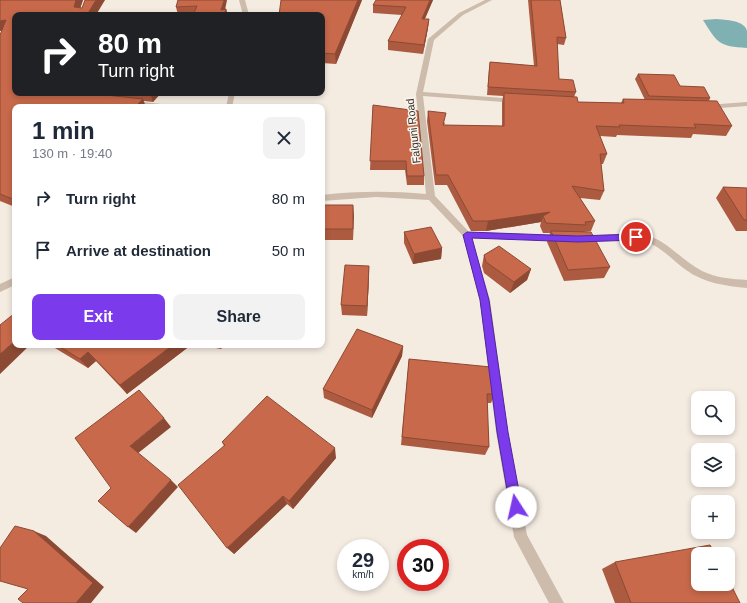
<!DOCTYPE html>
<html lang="en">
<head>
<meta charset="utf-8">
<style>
	:root { --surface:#fff; --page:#f2f2f3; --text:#1f2937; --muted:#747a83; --accent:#7c3aed }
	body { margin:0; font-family:Arial,sans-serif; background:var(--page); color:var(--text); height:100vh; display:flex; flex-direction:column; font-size:15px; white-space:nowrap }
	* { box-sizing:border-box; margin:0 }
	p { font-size:13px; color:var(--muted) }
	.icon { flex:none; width:22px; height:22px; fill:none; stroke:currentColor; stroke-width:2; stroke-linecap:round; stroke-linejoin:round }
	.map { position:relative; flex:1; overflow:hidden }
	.sheet { position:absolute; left:12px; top:104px; width:313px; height:244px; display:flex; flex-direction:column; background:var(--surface); border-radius:8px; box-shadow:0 2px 6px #0003 }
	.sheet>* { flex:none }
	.banner { position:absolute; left:12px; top:12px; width:313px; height:84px; border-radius:8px; box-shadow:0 2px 6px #0003; background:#202124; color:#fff; overflow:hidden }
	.tools { position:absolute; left:691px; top:391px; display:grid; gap:8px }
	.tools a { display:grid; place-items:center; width:44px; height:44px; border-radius:8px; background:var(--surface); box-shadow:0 2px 6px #0003; font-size:20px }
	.speed { position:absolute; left:337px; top:539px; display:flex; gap:8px; font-size:20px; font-weight:700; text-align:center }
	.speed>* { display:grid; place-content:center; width:52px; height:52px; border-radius:50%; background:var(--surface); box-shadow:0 2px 6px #0003; line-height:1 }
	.speed small { font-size:10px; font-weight:400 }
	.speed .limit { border:6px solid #d22; background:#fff; color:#111 }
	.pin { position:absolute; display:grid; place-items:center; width:34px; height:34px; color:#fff; margin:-17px; border:2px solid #fff; border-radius:50%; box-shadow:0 1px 4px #0007 }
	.me { position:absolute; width:44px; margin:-22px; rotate:350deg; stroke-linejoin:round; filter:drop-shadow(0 0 3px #0008) }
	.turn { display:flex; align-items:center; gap:14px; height:84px; padding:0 20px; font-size:18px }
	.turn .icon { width:52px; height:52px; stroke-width:2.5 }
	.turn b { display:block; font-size:28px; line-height:34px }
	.round { display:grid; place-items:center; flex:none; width:42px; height:42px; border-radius:8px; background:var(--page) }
	.summary { display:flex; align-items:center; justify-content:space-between; height:68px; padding:0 20px }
	h1 { font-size:24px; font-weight:700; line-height:30px }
	.cta { display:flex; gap:8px; margin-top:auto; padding:8px 20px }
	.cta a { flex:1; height:46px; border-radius:8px; background:var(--accent); color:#fff; font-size:16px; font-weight:700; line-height:46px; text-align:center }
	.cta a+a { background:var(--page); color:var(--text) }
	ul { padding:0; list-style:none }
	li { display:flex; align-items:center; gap:12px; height:52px; padding:0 20px }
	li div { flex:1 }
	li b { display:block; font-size:15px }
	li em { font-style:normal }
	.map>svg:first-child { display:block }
	.water { fill:#7fb0b2 }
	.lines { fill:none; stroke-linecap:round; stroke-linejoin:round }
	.minor { fill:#cdbbac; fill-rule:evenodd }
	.wall { fill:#ac5a40 }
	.shaded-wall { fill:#8c4a34 }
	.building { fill:#c8694b; stroke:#8c4a34 }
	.route { fill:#7c3aed; stroke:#51269a }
	.labels { text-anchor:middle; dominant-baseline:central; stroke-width:3; stroke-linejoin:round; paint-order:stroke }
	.far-street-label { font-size:11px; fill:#3b302b; stroke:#fbf5ee }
</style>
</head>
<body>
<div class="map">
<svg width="747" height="603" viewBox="0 0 747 603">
	<rect width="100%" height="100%" fill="#f4ebe1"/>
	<path class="water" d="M716 19C725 20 745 20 747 31 747 36 747 43 747 48 719 46 718 44 703 20Z"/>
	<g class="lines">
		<path class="minor" d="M239 0H245L249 15H243Z
			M485 0H492L463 15 434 40 423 92 515 99 518 101 515 103 423 96 435 196 469 232 562 235 567 238 562 241 472 238 490 300 508 432 527 535 564 603H549L514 537 496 432 480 300 463 236 429 200 376 197 322 201V195C357 191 391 191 426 194L416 94 428 39 459 13Z
			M229 93H235L232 107H226Z
			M133 101 171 105 174 107H151L131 104V102Z
			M747 102V106L707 109 704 107 707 105Z
			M633 233C665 235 676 257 702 271 716 278 732 279 747 280V288C726 286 704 283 686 270 673 261 662 247 646 242 627 235 602 241 582 242L577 239 582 236Z
			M15 277V285L0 292V284Z"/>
	</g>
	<path class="wall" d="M0 0H83L80 8H82L105 0 15 93H161L153 102 144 101 15 107V207L0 201V35L2 30 0 31Z
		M178 0 226 9 228 15H178L176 7Z
		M362 0 336 64 322 63V15Z
		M433 0 425 19H429L428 28 423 54 388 50V41L402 15 373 13V5Z
		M528 0H560L566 38 564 45 557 44 559 79 576 92 574 97 578 102 621 103 623 99 645 100 635 79 638 74 680 86 710 98 709 101 732 126 726 136 693 134 691 138 617 135 616 137 600 136 607 154 603 164H601L604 191 600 200 580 198 595 221 591 231 583 232 610 267 604 278 564 281 547 242 550 233H543L540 226 541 222 486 231H471L447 185H435L427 121 428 111 445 123 444 125 502 126V103L503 96 487 95 489 69 490 62 534 66Z
		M373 105 424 176V185H407L405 170H370Z
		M723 187 747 188V231H736L716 198Z
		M322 205H353V240H322Z
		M404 232 442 248 441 259 413 264 404 243Z
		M484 255 531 269 527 280 510 293 484 273 482 266Z
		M369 266V277L367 316 342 315 341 305Z
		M50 345H114L116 346 118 345H191L127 394 96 361 88 368Z
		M200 345H223L221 349Z
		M246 345H264L263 348Z
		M403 346 402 356 372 418 324 398 323 389Z
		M409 359 495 394 491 403H487L489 447 485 455 401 445Z
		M222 442 336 458 293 509 287 504 234 554 224 446Z
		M615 562 740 603H615L602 569Z"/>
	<path class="shaded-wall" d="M76 0H83L78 15 74 7Z
		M96 0H105L96 15H87Z
		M224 0H227L224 15 221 10Z
		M358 0H362L336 64 335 54Z
		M430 0H433L421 27 422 19Z
		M226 9 228 15H224Z
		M429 19 428 28 423 54 424 45Z
		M6 20 11 29 0 31V21Z
		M150 93H161L153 102Z
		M143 99 146 107H135Z
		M353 205 354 216 353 240Z
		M550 212 543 216 541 222 486 231 488 221Z
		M442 248 441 259 413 264 414 254Z
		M369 266V277L367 316V306Z
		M531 269 527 280 510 293 514 282Z
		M15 341V345H30L0 374V354Z
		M173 345H191L127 394 120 385Z
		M219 345H223L221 349Z
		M403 346 402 356 372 418V410Z
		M88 352 96 361 88 368 80 359Z
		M164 418 171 427 137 454 130 446Z
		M335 448 336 458 293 509 289 501Z
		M171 480 178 487 136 533 128 527Z
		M283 496 287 504 234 554 227 548Z
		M34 531 46 536 104 587 91 603H76Z"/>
	<path class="building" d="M0 0H76L74 7 82 8 85 0H96L87 15H15V93H87L143 99 135 107H15V200L0 194V35L6 20 0 21Z
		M178 0H224L221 10 226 9 224 15H193L197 6 176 7Z
		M281 0H358L335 54 322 53V15H279Z
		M376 0H430L422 19H429L424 45 388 41 406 7 373 5Z
		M531 0H560L566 38 557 37 559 79 573 80 576 92 488 87 490 62 537 66Z
		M638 74 674 75 680 86 704 87 710 98 649 96Z
		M504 93 577 97 578 102 624 103 623 99 717 101 732 126 694 124 696 128 619 125 620 127 596 126 607 154H600L604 191 572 186 595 221 585 222 586 225 546 223 543 216 550 212 488 221H473L448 175H436L428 111 446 113 443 125 504 126Z
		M373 105 418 111 424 176H407L406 161H370Z
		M723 187 747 188V220H744Z
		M322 205H353V229H322Z
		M431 227 442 248 414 254 404 232Z
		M551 231 591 232 610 267 568 270Z
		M499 246 531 269 514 282 486 262 484 255Z
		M345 265 369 266 367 306 341 305Z
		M15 313V341L0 354V325Z
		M357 329 403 346 372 410 323 389Z
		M57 345H114L116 346 118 345H173L120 385 88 352 80 359Z
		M409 359 491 367 495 394H487L489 447 402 437Z
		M139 390 164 418 130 446 171 480 128 527 98 501 111 488 75 438Z
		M267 396 335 448 289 501 283 496 227 548 178 485 225 445 222 442Z
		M15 526 34 531 93 583 76 603H23L18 599 28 589 0 581V548Z
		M710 545 715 554H698V584H728V579L740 603H631L615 562Z"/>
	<path class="route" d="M467 232 578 236 636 234 640 237 636 240 578 242 472 238 489 300 508 432 522 507 520 511 516 513 512 511 510 507 497 432 480 300 463 235Z"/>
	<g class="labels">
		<g class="far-street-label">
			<text transform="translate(413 131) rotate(-96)">Falguni Road</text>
		</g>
	</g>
</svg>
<div class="tools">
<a><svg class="icon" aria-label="search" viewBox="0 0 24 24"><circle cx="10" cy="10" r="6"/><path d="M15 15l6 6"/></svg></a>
<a><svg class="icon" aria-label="layers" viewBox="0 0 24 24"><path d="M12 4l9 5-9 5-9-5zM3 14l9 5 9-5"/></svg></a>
<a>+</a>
<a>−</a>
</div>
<div class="speed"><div>29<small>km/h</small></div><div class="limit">30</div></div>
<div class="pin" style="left:636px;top:237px;background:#d93025"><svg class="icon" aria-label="arrive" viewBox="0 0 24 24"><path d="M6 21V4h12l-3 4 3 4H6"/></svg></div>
<svg class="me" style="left:516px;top:507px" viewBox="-20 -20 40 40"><circle r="19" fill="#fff"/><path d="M0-13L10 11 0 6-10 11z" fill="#7c3aed"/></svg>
<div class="banner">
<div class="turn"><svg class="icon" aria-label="right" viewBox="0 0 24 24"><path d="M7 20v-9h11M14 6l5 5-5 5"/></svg><div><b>80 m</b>Turn right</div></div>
</div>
<section class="sheet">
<div class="summary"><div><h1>1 min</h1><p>130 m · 19:40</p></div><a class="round"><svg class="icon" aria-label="close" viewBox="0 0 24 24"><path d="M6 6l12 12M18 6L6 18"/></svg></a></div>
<ul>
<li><svg class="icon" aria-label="right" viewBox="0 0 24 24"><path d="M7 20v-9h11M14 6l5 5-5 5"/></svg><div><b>Turn right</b></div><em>80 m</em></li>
<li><svg class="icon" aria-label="arrive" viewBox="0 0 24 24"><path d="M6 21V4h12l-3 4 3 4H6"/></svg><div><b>Arrive at destination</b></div><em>50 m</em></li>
</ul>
<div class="cta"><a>Exit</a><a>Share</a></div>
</section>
</div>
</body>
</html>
